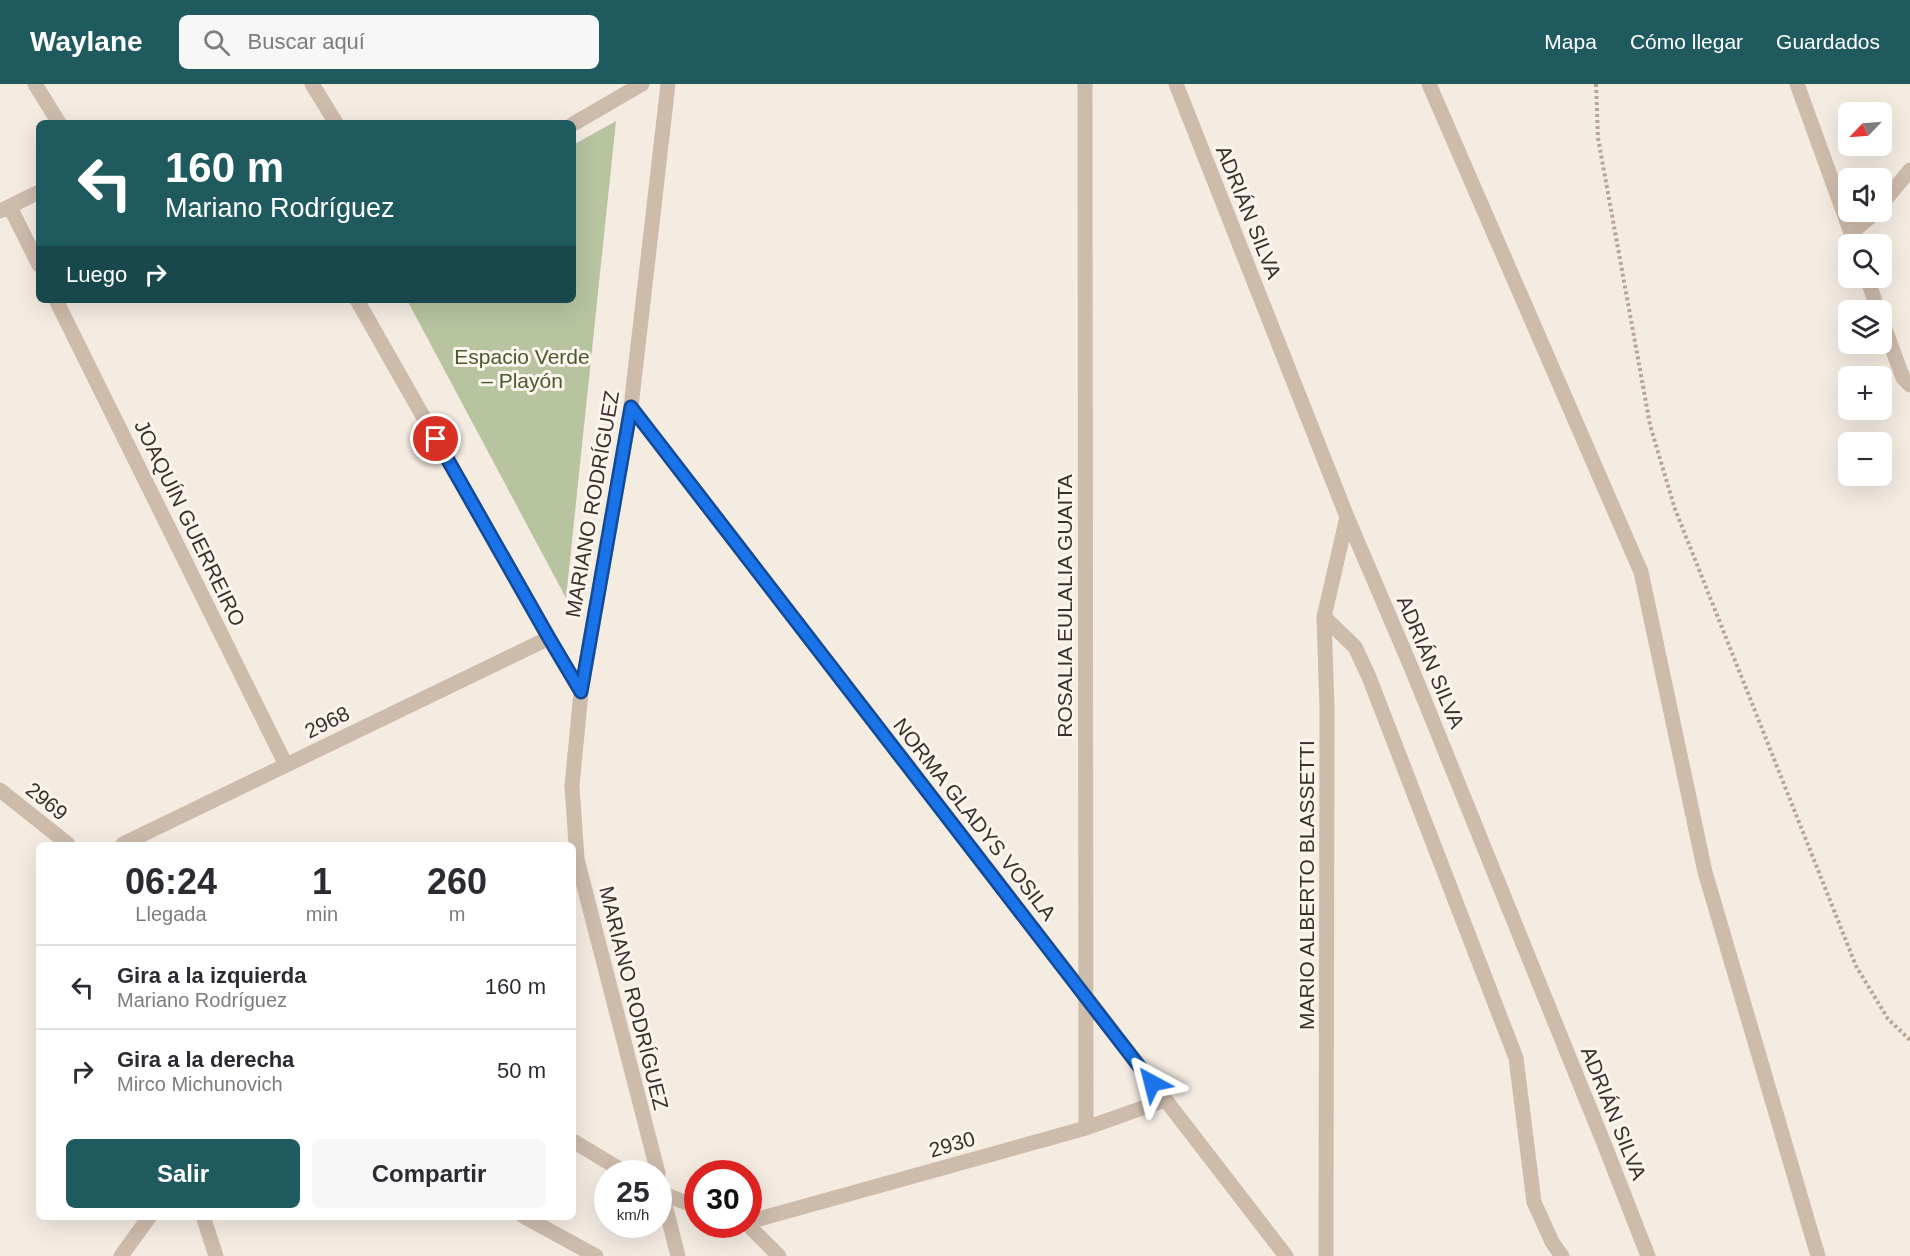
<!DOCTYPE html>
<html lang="es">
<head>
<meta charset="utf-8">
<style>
	:root { --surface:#fff; --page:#f7f7f7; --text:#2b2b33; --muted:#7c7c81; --line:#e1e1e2; --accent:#1f5a5e }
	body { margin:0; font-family:Helvetica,sans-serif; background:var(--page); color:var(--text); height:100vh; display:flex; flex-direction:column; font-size:22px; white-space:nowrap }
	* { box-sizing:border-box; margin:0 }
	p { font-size:20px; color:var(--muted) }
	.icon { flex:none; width:33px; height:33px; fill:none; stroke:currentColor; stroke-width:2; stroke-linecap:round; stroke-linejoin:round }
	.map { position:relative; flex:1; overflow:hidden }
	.sheet { position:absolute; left:36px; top:758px; width:540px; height:378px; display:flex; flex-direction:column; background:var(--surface); border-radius:9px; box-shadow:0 6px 24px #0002 }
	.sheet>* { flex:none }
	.banner { position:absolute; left:36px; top:36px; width:540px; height:183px; border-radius:9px; box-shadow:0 6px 24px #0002; background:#1f5a5e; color:#fff; overflow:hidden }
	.needle { width:39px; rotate:245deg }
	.controls { position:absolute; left:1838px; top:18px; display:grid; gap:12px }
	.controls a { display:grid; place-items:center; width:54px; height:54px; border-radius:9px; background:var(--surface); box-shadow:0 6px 24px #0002; font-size:30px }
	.speed { position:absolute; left:594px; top:1076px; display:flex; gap:12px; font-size:30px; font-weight:700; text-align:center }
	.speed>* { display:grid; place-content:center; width:78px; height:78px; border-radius:50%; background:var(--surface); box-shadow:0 6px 24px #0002; line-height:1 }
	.speed small { font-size:15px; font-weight:400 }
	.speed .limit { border:9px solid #d22; background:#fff; color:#111 }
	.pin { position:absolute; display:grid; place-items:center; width:51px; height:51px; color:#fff; margin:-26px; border:3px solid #fff; border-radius:50%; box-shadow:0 2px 6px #0007 }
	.me { position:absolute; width:66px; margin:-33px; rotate:322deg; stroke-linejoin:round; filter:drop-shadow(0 0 4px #0008) }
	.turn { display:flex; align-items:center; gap:21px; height:126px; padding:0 30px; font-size:27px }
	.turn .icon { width:78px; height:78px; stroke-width:2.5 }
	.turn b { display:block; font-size:42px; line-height:51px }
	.then { display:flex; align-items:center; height:57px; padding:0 30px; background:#0003; gap:12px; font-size:22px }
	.eta { display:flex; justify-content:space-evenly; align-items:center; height:102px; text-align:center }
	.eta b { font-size:36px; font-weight:700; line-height:42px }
	.cta { display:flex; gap:12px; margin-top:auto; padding:12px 30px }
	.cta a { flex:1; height:69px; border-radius:9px; background:var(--accent); color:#fff; font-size:24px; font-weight:700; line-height:69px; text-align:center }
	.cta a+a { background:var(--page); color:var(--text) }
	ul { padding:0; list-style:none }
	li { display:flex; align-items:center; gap:18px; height:84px; padding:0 30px; border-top:2px solid var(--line) }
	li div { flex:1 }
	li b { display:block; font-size:22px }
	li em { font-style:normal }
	header { display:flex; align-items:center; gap:36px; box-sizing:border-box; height:84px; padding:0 30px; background:var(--accent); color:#fff }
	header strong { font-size:28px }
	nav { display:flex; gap:33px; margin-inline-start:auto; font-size:21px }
	.search { width:420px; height:54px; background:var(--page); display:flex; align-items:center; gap:15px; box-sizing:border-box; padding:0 21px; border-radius:9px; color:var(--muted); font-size:22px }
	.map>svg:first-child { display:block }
	.green { fill:#b8c4a0 }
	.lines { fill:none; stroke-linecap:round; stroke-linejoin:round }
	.path { stroke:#b9a596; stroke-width:4; stroke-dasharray:3 3; stroke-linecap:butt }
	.minor { stroke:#cdbbac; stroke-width:15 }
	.route-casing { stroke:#114b97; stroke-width:15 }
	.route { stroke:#1a73e8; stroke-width:10 }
	.labels { text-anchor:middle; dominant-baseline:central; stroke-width:6; stroke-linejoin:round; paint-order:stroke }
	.street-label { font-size:21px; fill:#3b302b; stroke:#fbf5ee }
	.park-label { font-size:21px; fill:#4a5a2e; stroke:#fbf5ee }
</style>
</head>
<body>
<header>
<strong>Waylane</strong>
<div class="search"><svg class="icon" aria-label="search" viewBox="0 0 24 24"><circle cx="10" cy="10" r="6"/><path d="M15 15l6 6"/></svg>Buscar aquí</div>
<nav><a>Mapa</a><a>Cómo llegar</a><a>Guardados</a></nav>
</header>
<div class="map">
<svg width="1910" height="1172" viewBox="0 0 1910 1172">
	<rect width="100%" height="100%" fill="#f4ebe1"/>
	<path class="green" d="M616 37 566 514 407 216H573V61Z"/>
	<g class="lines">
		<path class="path" d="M1596 0 1598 54 1650 341 1675 425 1856 882 1888 935 1910 956"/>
		<path class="minor" d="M35 0 59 39
			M312 0 336 39
			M1085 0 1086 1044
			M1176 0 1347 433 1411 583 1603 1057 1648 1172
			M1429 0 1641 488 1705 788 1818 1172
			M1797 0 1855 160
			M573 40 642 0
			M1881 121 1910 86
			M10 123 39 181
			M0 127 39 108
			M1851 149 1876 128
			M1867 194 1878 226
			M56 216 286 681
			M357 216 549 554 581 608
			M1881 234 1903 294 1910 301
			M631 323 1286 1172
			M1324 533 1355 563 1369 593 1516 974 1534 1118 1552 1158 1562 1172
			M0 706 68 760
			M123 760 549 554
			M573 1057 626 1089
			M658 1089 577 775 572 702 581 608 631 323 668 0
			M658 1093 678 1172
			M658 1108 698 1123
			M203 1132 216 1172
			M523 1132 596 1172
			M748 1138 1086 1044 1165 1016
			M747 1140 779 1172
			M121 1172 150 1132
			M1326 1172 1327 624 1324 533 1347 433"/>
	</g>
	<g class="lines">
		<defs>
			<path id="route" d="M436 355 549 554 581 608 631 323 1152 999"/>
		</defs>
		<use href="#route" class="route-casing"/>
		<use href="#route" class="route"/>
	</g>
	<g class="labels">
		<g class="street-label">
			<text transform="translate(1249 128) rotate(68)">ADRIÁN SILVA</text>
			<text transform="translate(592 420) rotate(-80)">MARIANO RODRÍGUEZ</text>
			<text transform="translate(190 439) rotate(64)">JOAQUÍN GUERREIRO</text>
			<text transform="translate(1064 522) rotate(-90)">ROSALIA EULALIA GUAITA</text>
			<text transform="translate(1431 578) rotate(67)">ADRIÁN SILVA</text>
			<text transform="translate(327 638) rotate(-26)">2968</text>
			<text transform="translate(47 717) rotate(39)">2969</text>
			<text transform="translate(975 735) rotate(52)">NORMA GLADYS VOSILA</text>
			<text transform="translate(1306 801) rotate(-90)">MARIO ALBERTO BLASSETTI</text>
			<text transform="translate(634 914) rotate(76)">MARIANO RODRÍGUEZ</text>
			<text transform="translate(1614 1029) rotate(68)">ADRIÁN SILVA</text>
			<text transform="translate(952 1060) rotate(-16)">2930</text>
		</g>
		<g class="park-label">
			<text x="522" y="272">Espacio Verde<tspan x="522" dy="24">– Playón</tspan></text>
		</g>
	</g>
</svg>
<div class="controls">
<a><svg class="needle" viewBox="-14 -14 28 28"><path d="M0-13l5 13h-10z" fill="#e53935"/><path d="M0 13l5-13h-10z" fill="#7c7c81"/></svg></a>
<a><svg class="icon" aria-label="sound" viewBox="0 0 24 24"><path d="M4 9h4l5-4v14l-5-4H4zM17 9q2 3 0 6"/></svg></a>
<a><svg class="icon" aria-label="search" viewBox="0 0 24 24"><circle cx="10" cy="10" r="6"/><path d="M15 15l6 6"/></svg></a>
<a><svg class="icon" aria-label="layers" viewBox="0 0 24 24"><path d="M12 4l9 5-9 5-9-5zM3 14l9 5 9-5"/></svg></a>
<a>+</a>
<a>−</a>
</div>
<div class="speed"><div>25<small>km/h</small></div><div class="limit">30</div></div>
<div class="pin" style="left:436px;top:355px;background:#d93025"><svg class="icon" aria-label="arrive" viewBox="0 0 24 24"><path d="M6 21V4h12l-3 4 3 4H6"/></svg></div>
<svg class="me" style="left:1152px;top:999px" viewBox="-20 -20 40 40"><path d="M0-17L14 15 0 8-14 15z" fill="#1a73e8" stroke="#fff" stroke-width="4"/></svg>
<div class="banner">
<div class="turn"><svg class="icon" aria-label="left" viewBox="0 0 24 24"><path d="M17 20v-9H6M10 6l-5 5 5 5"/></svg><div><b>160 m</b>Mariano Rodríguez</div></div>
<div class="then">Luego<svg class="icon" aria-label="right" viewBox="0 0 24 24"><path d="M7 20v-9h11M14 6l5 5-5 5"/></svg></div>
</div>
<section class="sheet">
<div class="eta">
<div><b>06:24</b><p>Llegada</p></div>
<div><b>1</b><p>min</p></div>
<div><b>260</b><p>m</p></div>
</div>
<ul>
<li><svg class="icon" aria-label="left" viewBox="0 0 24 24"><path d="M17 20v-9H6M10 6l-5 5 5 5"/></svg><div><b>Gira a la izquierda</b><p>Mariano Rodríguez</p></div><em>160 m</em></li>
<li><svg class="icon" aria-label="right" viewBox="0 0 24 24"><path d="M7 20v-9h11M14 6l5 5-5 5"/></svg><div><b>Gira a la derecha</b><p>Mirco Michunovich</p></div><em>50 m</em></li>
</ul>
<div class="cta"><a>Salir</a><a>Compartir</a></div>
</section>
</div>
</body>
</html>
